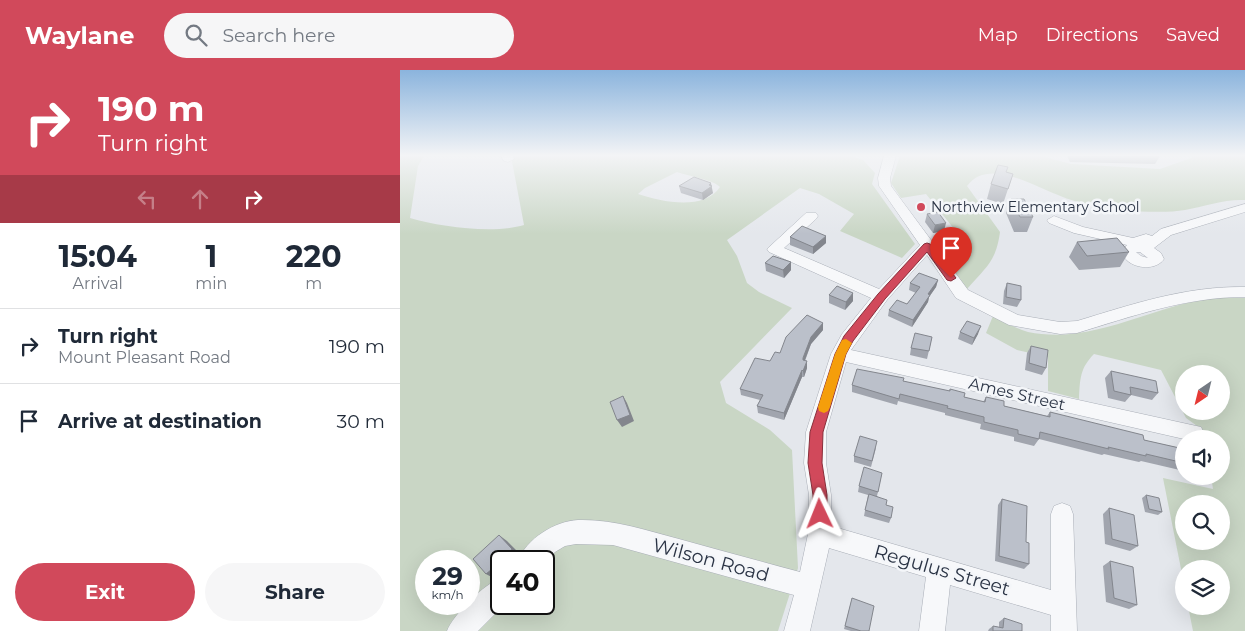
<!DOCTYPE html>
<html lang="en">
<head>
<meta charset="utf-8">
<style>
	:root { --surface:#fff; --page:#f6f6f7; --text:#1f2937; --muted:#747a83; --line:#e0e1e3; --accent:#d1495b }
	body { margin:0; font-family:Montserrat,sans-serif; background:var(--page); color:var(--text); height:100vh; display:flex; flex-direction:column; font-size:19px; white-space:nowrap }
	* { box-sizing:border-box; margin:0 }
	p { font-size:16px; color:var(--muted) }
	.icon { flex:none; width:28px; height:28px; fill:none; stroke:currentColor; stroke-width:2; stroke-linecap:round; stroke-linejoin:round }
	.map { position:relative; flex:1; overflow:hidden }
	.side { display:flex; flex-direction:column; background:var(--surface); width:400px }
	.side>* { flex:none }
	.guide { background:#d1495b; color:#fff; overflow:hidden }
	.needle { width:32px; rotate:215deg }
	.fabs { position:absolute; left:775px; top:295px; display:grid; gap:10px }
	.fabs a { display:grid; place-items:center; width:55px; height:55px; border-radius:50%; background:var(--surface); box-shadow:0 5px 20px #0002; font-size:25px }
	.speed { position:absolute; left:15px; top:480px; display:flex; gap:10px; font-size:25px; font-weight:700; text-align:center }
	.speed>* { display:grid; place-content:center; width:65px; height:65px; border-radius:50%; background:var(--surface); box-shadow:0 5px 20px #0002; line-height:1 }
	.speed small { font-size:12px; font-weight:400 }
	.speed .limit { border:2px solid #111; border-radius:8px; background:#fff; color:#111 }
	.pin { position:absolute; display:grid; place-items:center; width:42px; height:42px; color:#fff; margin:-51px -21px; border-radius:50% 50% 50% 0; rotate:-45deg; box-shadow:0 0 5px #0007 }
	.pin .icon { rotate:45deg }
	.me { position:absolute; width:55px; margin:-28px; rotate:358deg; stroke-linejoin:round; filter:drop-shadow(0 0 4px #0008) }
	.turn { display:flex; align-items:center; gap:18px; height:105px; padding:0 15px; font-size:22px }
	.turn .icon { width:65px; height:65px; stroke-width:2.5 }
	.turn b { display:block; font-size:35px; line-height:42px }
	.lanes { display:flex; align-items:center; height:48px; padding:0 15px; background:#0003; justify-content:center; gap:25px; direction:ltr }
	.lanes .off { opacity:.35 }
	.eta { display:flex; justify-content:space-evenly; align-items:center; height:85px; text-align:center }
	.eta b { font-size:30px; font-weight:700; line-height:35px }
	.cta { display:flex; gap:10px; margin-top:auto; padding:10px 15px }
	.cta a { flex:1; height:58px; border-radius:30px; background:var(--accent); color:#fff; font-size:20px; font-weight:700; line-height:58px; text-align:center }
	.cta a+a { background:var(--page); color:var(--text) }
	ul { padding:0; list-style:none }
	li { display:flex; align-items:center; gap:15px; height:75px; padding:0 15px; border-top:1px solid var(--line) }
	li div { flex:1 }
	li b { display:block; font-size:19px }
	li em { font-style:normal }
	header { display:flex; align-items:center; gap:30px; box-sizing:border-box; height:70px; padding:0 25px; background:var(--accent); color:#fff }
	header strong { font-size:24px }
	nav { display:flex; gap:28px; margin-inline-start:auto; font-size:18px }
	.search { width:350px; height:45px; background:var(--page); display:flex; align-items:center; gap:12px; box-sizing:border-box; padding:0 18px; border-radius:28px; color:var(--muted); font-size:19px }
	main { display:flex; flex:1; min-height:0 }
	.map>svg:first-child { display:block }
	.green { fill:#c9d6c5; fill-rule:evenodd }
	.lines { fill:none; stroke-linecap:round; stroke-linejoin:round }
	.minor-casing { stroke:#a9aeb7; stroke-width:1 }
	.minor { fill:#f7f8fa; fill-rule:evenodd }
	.wall { fill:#a1a5ae }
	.shaded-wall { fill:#83868d }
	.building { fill:#bbc0ca; stroke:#83868d }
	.route { fill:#d1495b; stroke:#882f3b }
	.slow { fill:#f59e0b }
	.poi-dot { fill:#d1495b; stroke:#f4f6f9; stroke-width:2 }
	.labels { text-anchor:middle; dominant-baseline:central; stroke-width:5; stroke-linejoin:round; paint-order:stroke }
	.far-poi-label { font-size:14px; fill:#2b3445; stroke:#f4f6f9; text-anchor:start }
	.street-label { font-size:16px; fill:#2b3445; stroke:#f4f6f9 }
	.near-street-label { font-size:19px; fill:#2b3445; stroke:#f4f6f9 }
</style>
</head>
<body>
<header>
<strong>Waylane</strong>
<div class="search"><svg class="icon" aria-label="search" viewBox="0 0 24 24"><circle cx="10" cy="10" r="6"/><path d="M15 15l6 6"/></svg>Search here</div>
<nav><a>Map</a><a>Directions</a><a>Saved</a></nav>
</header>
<main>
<section class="side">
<div class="guide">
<div class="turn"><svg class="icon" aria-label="right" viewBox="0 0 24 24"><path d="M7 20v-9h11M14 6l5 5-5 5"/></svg><div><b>190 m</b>Turn right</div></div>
<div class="lanes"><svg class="icon off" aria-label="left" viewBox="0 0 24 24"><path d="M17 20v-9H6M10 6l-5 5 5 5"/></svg><svg class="icon off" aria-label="ahead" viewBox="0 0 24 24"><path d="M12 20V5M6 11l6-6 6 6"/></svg><svg class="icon" aria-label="right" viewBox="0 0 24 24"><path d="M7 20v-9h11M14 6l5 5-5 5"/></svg></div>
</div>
<div class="eta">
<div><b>15:04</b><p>Arrival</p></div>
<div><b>1</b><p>min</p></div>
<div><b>220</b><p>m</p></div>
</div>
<ul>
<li><svg class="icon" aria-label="right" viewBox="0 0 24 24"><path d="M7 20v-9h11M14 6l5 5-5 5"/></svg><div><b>Turn right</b><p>Mount Pleasant Road</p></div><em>190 m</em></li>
<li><svg class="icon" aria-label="arrive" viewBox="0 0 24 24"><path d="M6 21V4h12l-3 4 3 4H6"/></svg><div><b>Arrive at destination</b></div><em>30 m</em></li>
</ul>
<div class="cta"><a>Exit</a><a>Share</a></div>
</section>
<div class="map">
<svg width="845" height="561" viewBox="0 0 845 561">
	<rect width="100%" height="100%" fill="#e4e7ec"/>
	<path class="green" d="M0 86H24L18 96 10 148C40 157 94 164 124 155L111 86H452L463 90 475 103 472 114 515 174 502 188 440 161 454 144 419 124 400 118 327 170 337 186 347 213 359 222 392 238 320 312 326 333 370 360 392 380 398 498 378 561H0ZM277 102C288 106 314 110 320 117 304 141 262 132 238 124L245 118ZM26 491H69V534H26ZM101 491H144V534H101Z
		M500 86H641L671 94 760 99 797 86H845V130C824 129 806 136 785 140 763 144 716 141 694 136 682 133 669 130 658 125 633 116 588 87 567 116L600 162C596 192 586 197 567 219L531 170 559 165 526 124 501 128 491 113Z
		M820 227 845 228V561H793L788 536H821V499H784V514L763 408 813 419 811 406H821V369H815L786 348 761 300 694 284C680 298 680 309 679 329L648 321V287L617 280 586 263 593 246C604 251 616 259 628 262 694 276 756 233 820 227ZM784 304H821V341H784ZM784 434H821V471H784Z"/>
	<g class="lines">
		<defs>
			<path id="minor" d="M101 86H113L114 89 108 92 104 91Z
				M484 86H496L490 108 491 116 568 220 618 245 660 252 677 251C733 234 786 216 845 217V227C786 227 733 246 677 263L660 264 609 255 556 228 527 185 487 230 451 280 801 357 804 363 801 369H784L446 292 426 362V393L431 425V456L651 520V444L654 436 662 433 670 436 673 444 677 561H651V545L550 515 545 561H519L526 507 429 478 410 561H384L394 525 213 475 176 474 165 476 155 482 144 494V491H118C126 469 155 451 178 450 213 449 245 460 279 469 319 480 359 491 400 502L408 464 409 425 404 393 406 362 431 284 442 264 471 228 369 182 367 179 406 143H416L418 146 416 149 384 178 479 219 520 175 479 116 478 108Z
				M845 134V142L771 165 754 178 761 183 764 189C755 203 724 198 722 181L727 175 674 163 649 153 647 150 654 146 683 157 733 168 746 164 752 166 761 159ZM736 182H740L748 188 741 186Z
				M101 508V534H105L78 561H47C53 545 85 513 101 508Z"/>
		</defs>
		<use href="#minor" class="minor-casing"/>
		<use href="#minor" class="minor"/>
	</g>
	<path class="wall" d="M667 86H760L755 94 670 92Z
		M606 102 613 104 603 134 587 129 591 114Z
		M279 116 313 123 303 130 281 123Z
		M611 129 633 147 627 162H614L606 143Z
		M527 144 544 161 533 163 525 152Z
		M390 167 426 173 413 184 390 175Z
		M677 172 729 182 720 197 679 200 669 187Z
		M365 193 391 200 384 208 366 201Z
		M538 210 536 217 529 227 528 232 512 257 488 246 489 240 507 234 516 223 509 220 510 213Z
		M607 213 621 230 617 237 603 234 604 221Z
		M453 223V231L445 240 429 233V225Z
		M423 253V260L411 274 405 291 407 298 404 307H402L384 350 358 343 357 336 360 330 341 325 340 319 380 283Z
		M560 262 578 264 572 275 558 269Z
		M532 267 527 289 510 285 511 278Z
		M631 276 646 298 642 305 625 300 627 283Z
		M711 301 758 323 752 330 731 325 725 332 708 328 705 308Z
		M503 311 549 321 550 319 564 327 583 332 586 327 604 336 647 346 650 342 744 370 784 379V401L741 391 739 392 704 384 702 385 639 369 634 376 614 371V367L580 359 581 354 545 345V343L498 331 497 335 452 322V315Z
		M476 378 471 397 454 392V386Z
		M482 403 477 426 486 435 491 448 489 453 464 446 468 425 458 422 459 416Z
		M746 425 762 442 758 445 745 442 742 428Z
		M602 429 626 472 629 494 624 499 595 491 598 435Z
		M709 438 738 476 730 481 705 474 703 444Z
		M710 491 737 535 729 539 706 532 703 496Z
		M452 528 469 561H451L444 559Z
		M604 548 622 561H588L589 559 593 556 599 557V552Z"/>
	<path class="shaded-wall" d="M311 113 313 123 303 130 302 123Z
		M546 153 544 161 533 163 535 155Z
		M426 166V173L413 184V177Z
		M391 192V200L384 208 383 200Z
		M538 210 536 217 529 227 528 232 512 257 513 250 528 224Z
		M453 223V231L445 240 446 232Z
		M423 253V260L411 274 403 295V288L411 267Z
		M581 256 578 264 572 275 574 268Z
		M407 291V298L404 307 403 301Z
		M402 300V307L384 350V343Z
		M223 326 227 333 234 351 222 357 217 350Z
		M99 465 107 471 120 484 117 489 115 491H101Z
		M101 491V503L95 509 86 504Z"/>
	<path class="building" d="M598 95 608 97 606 102 613 104 608 119 591 114Z
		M294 107 311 113 309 115 312 116 302 123 279 116Z
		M611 129H624L633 147H620Z
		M538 142 546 153 535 155 527 144Z
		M402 156 426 166 413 177 390 167Z
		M717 168 729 182 687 186 677 172Z
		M373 186 391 192 383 200 365 193Z
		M519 203 538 210 528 224 530 225 513 250 489 240 497 230 507 234 520 217 510 213Z
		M607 213 621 216V230L606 227Z
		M437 216 453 223 446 232 429 225Z
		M407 245 423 253 411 267 403 288V290L407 291 403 301 402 300 384 343 357 336 363 325 340 319 355 288 370 291 375 282 380 283 386 267Z
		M567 251 581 256 574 268 560 262Z
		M515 263 532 267 529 281 511 278Z
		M631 276 648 280 646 298 629 293Z
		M457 299 504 308 503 311 550 321V319L565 323 564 327 585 332 586 327 604 331V336L650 347V342L743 365 744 370 784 379V393L746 384V386L708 377 709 379 640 362 639 369 618 364V360L584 352V347L547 338 548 336 500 324 499 329 452 315Z
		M711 301 756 311 758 323 730 317 731 325 714 321Z
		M223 326 230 345 217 350 210 332Z
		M460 366 477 371 472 391 454 386Z
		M464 397 482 403 478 422 459 416Z
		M469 424 487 430 486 435 493 437 491 448 465 440Z
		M746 425 759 428 762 442 749 439Z
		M602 429 627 436 626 472 629 473V494L599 486Z
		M709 438 734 445 738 476 712 469Z
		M99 465 112 479 109 485 86 504 73 489Z
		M710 491 733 497 737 535 714 528Z
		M452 528 474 536 469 561H461L445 556Z
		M604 548 622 554V561H593V556L603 558Z"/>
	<linearGradient id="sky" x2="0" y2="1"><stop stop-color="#8bb4dd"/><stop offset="0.52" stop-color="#f3f4f6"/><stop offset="1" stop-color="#f3f4f6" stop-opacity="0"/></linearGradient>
	<rect width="845" height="164" fill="url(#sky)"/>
	<path class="route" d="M527 173 530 174 556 208 551 211 547 210 527 182 485 229 453 271 446 284 423 362 422 393 427 425V444L425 450 420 452 415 450 413 444V425L408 393 410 362 435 284 444 266 478 224 524 174Z"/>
	<path class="slow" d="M446 269 452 273 446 284 430 337 428 341 424 343 419 341 418 337 435 284 442 270Z"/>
	<circle class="poi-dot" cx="521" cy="137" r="5"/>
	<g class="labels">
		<g class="far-poi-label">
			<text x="531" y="137">Northview Elementary School</text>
		</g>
		<g class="street-label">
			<text transform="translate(617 324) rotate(13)">Ames Street</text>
		</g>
		<g class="near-street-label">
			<text transform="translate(311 490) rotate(15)">Wilson Road</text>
			<text transform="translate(542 500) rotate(16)">Regulus Street</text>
		</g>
	</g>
</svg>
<div class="fabs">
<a><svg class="needle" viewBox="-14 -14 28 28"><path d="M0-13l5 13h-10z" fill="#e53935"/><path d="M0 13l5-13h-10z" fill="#747a83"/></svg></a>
<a><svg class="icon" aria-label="sound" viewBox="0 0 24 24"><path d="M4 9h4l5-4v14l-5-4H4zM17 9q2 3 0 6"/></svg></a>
<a><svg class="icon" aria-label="search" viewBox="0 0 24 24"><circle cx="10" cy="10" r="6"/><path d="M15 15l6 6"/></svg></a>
<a><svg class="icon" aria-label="layers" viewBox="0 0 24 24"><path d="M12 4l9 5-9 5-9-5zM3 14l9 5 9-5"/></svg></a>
</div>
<div class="speed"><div>29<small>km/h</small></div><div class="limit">40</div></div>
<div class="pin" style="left:551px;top:208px;background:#d93025"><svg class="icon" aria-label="arrive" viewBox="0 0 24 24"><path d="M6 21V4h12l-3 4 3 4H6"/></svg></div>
<svg class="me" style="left:420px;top:444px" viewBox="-20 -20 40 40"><path d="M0-17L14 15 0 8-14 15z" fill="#d1495b" stroke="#fff" stroke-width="4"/></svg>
</div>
</main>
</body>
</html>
